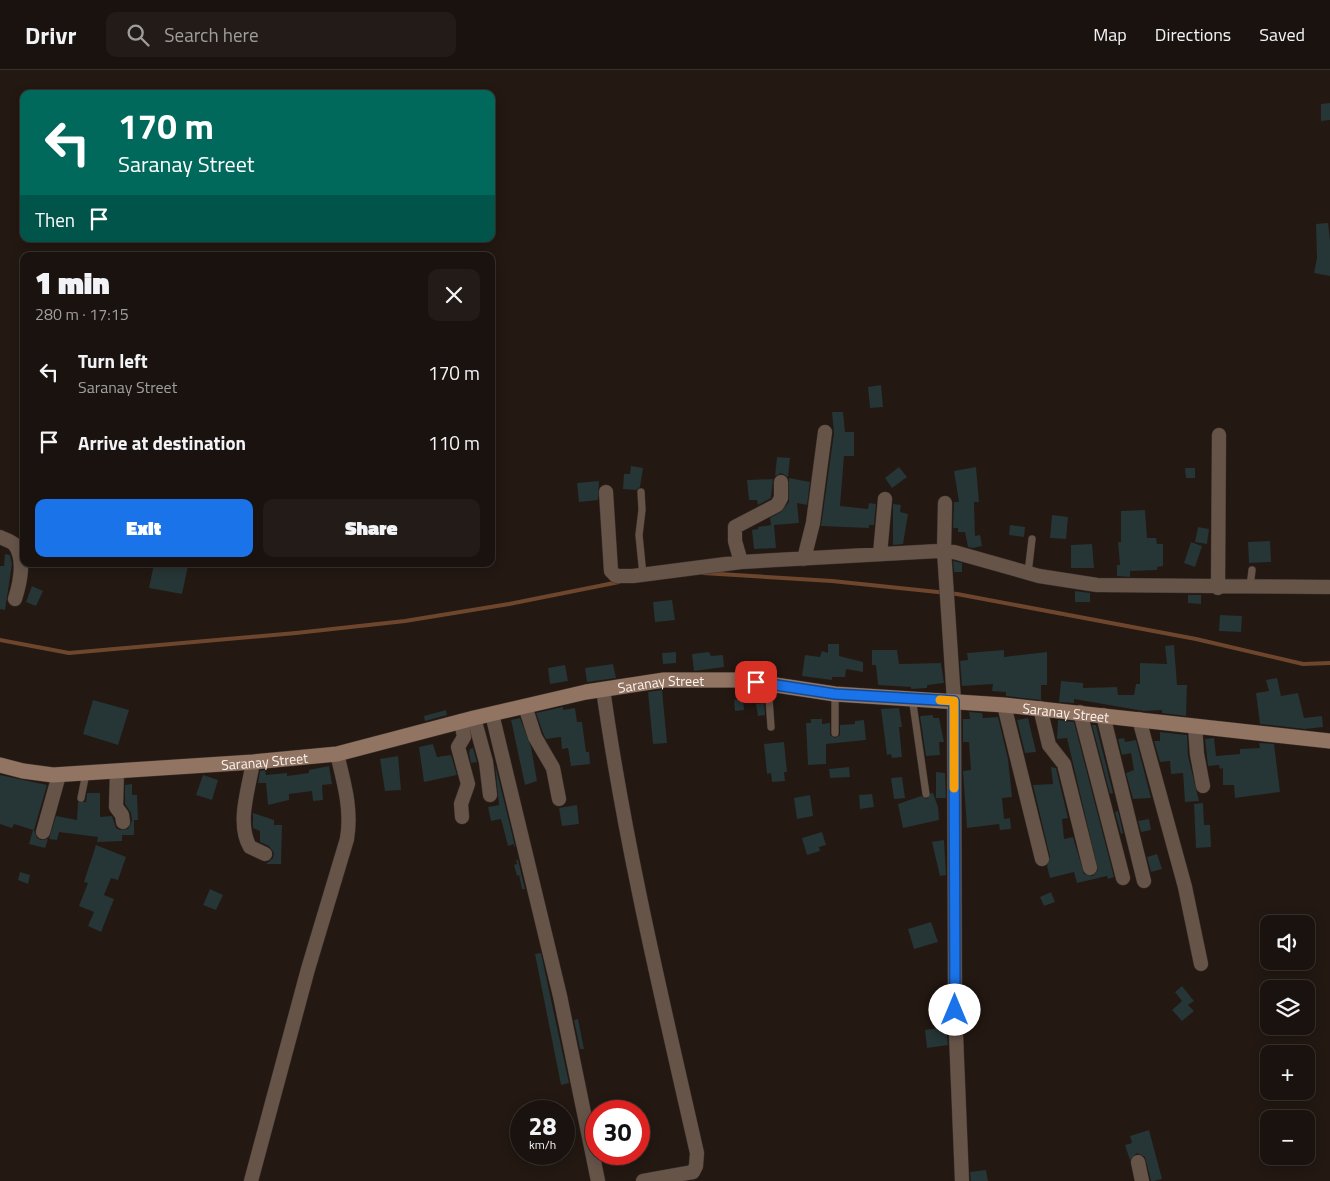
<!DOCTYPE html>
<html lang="en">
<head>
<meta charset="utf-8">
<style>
	:root { --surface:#1a120e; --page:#231b17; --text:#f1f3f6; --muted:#9f9e9e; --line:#38322e; --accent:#1a73e8 }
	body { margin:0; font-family:"Titillium Web",sans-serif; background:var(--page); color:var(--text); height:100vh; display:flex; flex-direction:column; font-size:19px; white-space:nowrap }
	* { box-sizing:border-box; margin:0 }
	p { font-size:16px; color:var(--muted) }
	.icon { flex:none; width:28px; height:28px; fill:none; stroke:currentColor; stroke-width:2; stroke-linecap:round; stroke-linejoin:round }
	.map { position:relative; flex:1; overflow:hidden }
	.side { position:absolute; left:20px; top:182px; width:475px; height:315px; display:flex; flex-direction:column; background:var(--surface); border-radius:10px; box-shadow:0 2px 12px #0003,0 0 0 1px var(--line) }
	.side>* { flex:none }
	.guide { position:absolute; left:20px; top:20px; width:475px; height:152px; border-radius:10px; box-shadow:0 2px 12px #0003,0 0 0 1px var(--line); background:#00695c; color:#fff; overflow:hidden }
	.controls { position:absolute; left:1260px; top:845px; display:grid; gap:10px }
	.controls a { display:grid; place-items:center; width:55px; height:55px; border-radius:10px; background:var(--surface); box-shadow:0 2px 12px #0003,0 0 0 1px var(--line); font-size:25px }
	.speed { position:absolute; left:510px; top:1030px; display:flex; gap:10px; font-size:25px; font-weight:700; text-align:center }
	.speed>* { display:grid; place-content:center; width:65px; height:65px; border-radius:50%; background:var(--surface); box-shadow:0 2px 12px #0003,0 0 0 1px var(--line); line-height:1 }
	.speed small { font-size:12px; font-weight:400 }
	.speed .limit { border:8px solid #d22; background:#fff; color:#111 }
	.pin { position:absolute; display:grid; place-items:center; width:42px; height:42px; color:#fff; margin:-21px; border-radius:10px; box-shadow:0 2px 8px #0006 }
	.me { position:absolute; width:55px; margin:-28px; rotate:0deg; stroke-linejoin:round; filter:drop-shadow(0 0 4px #0008) }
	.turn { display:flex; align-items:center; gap:18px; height:105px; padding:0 15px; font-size:22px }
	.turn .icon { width:65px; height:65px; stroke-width:2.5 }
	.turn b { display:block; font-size:35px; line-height:42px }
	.then { display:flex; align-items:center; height:48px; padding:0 15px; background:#0003; gap:10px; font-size:19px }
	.round { display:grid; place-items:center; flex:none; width:52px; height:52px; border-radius:10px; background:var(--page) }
	.overview { display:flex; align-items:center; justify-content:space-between; height:85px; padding:0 15px }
	h1 { font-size:30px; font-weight:800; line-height:38px }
	.primary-button { display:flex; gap:10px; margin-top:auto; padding:10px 15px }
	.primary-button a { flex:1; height:58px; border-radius:10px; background:var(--accent); color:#fff; font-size:20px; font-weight:800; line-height:58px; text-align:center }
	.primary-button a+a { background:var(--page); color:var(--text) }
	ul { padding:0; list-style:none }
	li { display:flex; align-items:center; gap:15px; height:70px; padding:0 15px }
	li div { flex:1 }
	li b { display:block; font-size:19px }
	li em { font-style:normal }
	header { display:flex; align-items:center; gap:30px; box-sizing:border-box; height:70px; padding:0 25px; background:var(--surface); border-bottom:1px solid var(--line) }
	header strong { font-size:24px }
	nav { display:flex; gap:28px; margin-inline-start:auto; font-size:18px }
	.search { width:350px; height:45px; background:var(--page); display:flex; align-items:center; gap:12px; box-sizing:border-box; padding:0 18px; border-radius:10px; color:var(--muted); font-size:19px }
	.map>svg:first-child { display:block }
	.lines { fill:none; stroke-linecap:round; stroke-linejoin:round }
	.stream { stroke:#6e462e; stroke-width:4 }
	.building { fill:#263535 }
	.lane-casing { stroke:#3d322d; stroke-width:8 }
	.street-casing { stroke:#3d322d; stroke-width:15 }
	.secondary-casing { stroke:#3d322d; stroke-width:16 }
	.lane { stroke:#665449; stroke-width:7 }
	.street { stroke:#665449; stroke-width:14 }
	.secondary { stroke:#927463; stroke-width:15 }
	.route-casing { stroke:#114b97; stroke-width:12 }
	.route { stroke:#1a73e8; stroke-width:9 }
	.slow { stroke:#f59e0b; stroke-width:9 }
	.labels { text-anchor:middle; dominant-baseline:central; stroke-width:4.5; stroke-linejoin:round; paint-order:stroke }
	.street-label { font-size:14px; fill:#fbf3ef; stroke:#190f09 }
</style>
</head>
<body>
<header>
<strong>Drivr</strong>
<div class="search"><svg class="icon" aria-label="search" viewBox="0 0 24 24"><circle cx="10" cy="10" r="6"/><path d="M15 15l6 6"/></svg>Search here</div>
<nav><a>Map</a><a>Directions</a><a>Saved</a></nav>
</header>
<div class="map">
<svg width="1330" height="1111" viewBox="0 0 1330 1111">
	<rect width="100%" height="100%" fill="#231812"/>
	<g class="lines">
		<path class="stream" d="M703 503 832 511 957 524 1196 569 1303 594 1330 593
			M0 570 69 583 296 563 405 551 509 534 619 512"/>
	</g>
	<path class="building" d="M1330 33V50L1321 51V34Z
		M1328 153 1330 170V206L1314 203 1317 188 1316 154Z
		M881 315 883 337 870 338 868 317Z
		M832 342H843L845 362H854V386H844L840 436 868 439 869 433 876 434 874 455H869V458L821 456 834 363Z
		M777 387 790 388 788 407 781 403 775 406Z
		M631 396 643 398 640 417 636 420 623 419 624 404H630Z
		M899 397 907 407 892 418 885 408Z
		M976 397 979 432H974L975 466 980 465 982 476 973 478 968 477 965 462H958V458H953L954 432H959L954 401Z
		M1185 398H1195V408H1186Z
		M789 408 810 412 807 435 797 433 799 453 774 455 776 478 754 479 752 460 758 459V457L771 455 770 448 781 442 789 432Z
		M773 409 771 428 758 435 757 430H749L747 410Z
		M599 411 598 430 579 432 577 413Z
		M893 434 901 435 900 442 908 444 903 474 893 475Z
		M1145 440 1147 468H1156L1157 474H1163V496L1157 497V500L1130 501V507L1117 506V495H1120L1118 472H1121V441Z
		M1052 445 1068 447 1066 469 1050 468Z
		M1010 455 1025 457 1024 467 1009 465Z
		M1198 457 1209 459 1207 474 1195 472Z
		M1270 471 1271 492 1249 493 1248 472Z
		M1191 472 1202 476 1195 497 1184 493Z
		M1092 474 1094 498H1071V475Z
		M5 484 10 485 12 494 5 540 0 539V496H4Z
		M953 491 962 493V502H954Z
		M154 494 188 496 182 524 149 518Z
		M32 516 43 521 36 536 26 532Z
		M1075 521 1090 523V532H1075Z
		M1188 525H1201V534L1188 533Z
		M672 530 675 550 655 552 653 532Z
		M1220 545 1242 546 1241 562 1219 561Z
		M828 574H839V586L863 592V602L846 599 845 607H832V610L802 606 805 585 820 587 822 581 828 583Z
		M1174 575 1177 615H1187L1186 646 1162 643V640L1144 641 1074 629V633L1059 632 1061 611 1083 613V618L1117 617 1118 625H1134L1136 614H1140V593L1167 594 1165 576Z
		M872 580H897L899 594 941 593 944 613 927 615V618L911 619V617L878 615 876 595H872Z
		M1004 580V587L1047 582V615H1041V630L1006 626V622L992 621 993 614 962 616 960 591 968 590 967 583Z
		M676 582V593L663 594 662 583Z
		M709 582 711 586 723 585 724 597 694 601 692 584Z
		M613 594 616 608 587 612 585 598Z
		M565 595 568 611 550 614 548 598Z
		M1277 608 1281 626 1298 623 1304 648 1322 646 1323 657 1305 659 1260 654 1256 623 1269 621 1266 610Z
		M662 620 667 673 653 674 648 622Z
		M743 629 744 640 735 641 734 630Z
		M93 630 129 640 118 675 83 664Z
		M764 633 765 645 758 646 756 634Z
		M563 637V640L575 638 577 652H582L586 682H589L590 694 571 696 568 678 562 679 561 667 546 669 543 663 536 643Z
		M899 638 902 657H899L902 687 892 688 891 684 887 685 881 639Z
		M446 640 447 645 425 651 424 646Z
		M969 642 982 643 983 648 998 647 1008 689 1012 727 1002 728 1004 749 1010 748 1011 759 1000 760 999 754 967 758 963 701 971 700 969 672H963V649H970Z
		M933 645V648H939L944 672H939L940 685 926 686 920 646Z
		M520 648 531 677 537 711 525 715 511 650Z
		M1028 648 1036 682 1025 683 1017 650Z
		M811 649H822V654L830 653V665L835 668 840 665V655L855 654V651L864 650 866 670 826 674V694L808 695 806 653H811Z
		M1058 650 1074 652 1114 807 1108 809 1107 806 1077 813 1074 802 1050 808 1047 796 1050 787 1033 715 1053 714 1051 697 1056 698 1068 748 1062 749 1064 769 1073 767 1084 804 1093 806 1098 800 1067 668 1057 669Z
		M1092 655H1096L1113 723 1110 724Z
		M1160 662 1187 665 1188 686 1199 731 1185 732 1183 703 1171 704 1170 691 1160 692 1154 671H1160Z
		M1124 668 1125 672 1136 670 1151 728 1133 729 1126 703 1134 700 1131 683 1122 685 1118 669Z
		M1214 668 1216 686 1240 684V679L1260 678 1259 673 1274 674 1280 722 1235 728 1234 715H1223V698L1220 699 1219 695 1208 696 1205 669Z
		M784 672 787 702H784L785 711 772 712 771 703 767 704 764 674Z
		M433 674 437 687 451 685 457 705 424 712 419 677Z
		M473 678 477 692 471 693 469 683 470 679Z
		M398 686 401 720 385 721 380 689Z
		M495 694 515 776 514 777V774L508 776 501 749 491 751 488 737 499 735Z
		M329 696 332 714 322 715 323 730 313 731 312 721 289 724V730L268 735 266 713H258L260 701 265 700 266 705 287 703V706L309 703V700Z
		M849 697 850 707 830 708 829 699Z
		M936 702 945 703 946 728H936Z
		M0 705 47 715 34 760 37 768 41 770 48 769 45 778 29 774 33 760 14 754 12 758 0 754Z
		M203 705 218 710 212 730 196 725Z
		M902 707 905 728 894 729 891 708Z
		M132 714V725H137L138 750H134V765H122V771L97 772 98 767 59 762 57 770 49 769 56 746 77 750 78 732H86L87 723H100V747L112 746 116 758 120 760 128 759 132 751 131 743 125 734V715Z
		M931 723H933L938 737 939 750 903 758 898 734 921 726 927 729Z
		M872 724 874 737 860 739 859 725Z
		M810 725 813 746 797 749 794 728Z
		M1203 733 1204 755H1210L1211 777 1196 778 1194 734Z
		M577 735 579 754 562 756 559 738Z
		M1118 741 1123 763 1121 764 1115 742Z
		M253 743 274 750V755H282L281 794H266L273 788 274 783 269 776 260 772V761L253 758Z
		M1149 749 1151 760 1141 762 1138 751Z
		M822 762 826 775 819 777 820 781 807 785 802 768Z
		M944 770 946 805 940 806 932 772Z
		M96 775 126 787 118 810 111 808 104 825 114 829 101 862 88 856 94 842 79 836 88 813 84 812Z
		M1157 784 1162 799 1151 802 1147 787Z
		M516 790H518L525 819H522L519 805 517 806 514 795 517 794Z
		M20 802 30 805 28 814 18 810Z
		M210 819 223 825 216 840 203 835Z
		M1051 822 1055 832 1044 836 1040 827Z
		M931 852 938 872 914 879 908 859Z
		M541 883 569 1013 561 1015 535 884Z
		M1182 916 1194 931 1188 935 1194 941 1182 951 1172 940 1182 931 1175 922Z
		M578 949 584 979H580L574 950Z
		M946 957 948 975 927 978 925 960Z
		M1149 1060 1162 1109 1154 1111H1151L1145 1087 1137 1083 1130 1090 1125 1075 1132 1073 1130 1066Z
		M986 1100 988 1111H971L970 1102Z"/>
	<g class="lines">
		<defs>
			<path id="lane" d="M641 422 642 440 639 465 643 505
				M1028 503 1032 469
				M1250 517 1252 500
				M768 614 771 657
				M835 624V663
				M912 627 926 724
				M81 728 86 703"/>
			<path id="street" d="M606 422 611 501 616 506H633L741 492 938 481 954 482 1039 506 1097 515 1330 517
				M945 433 944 481 954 631 955 940 962 1111
				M0 467C4 469 11 471 14 474 26 489 20 513 15 529
				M880 484 885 429
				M804 489 813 453 825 362
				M741 492 735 471V457L777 435 781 428V412
				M1218 518 1219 365
				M603 619C625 775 662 929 697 1083L696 1096 693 1102 643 1111
				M1004 635 1042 789
				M525 636 535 667 553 698 559 729
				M1040 638 1049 675 1064 694 1090 798
				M1080 642 1123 808
				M492 644 560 926 598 1111
				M1103 645 1144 811
				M474 648 486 692 490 725
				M1139 649 1185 817 1201 894
				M461 651 464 667 458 677 468 714 461 734 462 747
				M1195 656 1197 684 1203 716
				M253 692C249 718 236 753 250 777L265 784
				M117 701 116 737 122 745 123 752
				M43 762 59 705
				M1138 1092 1142 1111
				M251 1111 308 899 347 769C352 739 344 713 337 684"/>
			<g id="secondary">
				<path id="s1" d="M0 695 23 701 53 705 253 692 337 684 474 648 586 622 664 610H743L835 624 1004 635 1330 671"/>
			</g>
		</defs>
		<use href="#lane" class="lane-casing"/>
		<use href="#street" class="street-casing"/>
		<use href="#secondary" class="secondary-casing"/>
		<use href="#lane" class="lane"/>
		<use href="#street" class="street"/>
		<use href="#secondary" class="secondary"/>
	</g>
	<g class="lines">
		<defs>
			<path id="route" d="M756 612 835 624 954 631 955 940"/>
		</defs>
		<use href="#route" class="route-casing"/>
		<use href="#route" class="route"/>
		<path class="slow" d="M940 630 954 631V718"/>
	</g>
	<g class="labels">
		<g class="street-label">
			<text stroke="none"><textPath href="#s1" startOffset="671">Saranay Street</textPath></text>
			<text stroke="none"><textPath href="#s1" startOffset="1078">Saranay Street</textPath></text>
			<text stroke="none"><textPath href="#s1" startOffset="266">Saranay Street</textPath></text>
		</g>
	</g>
</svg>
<div class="controls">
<a><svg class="icon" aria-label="sound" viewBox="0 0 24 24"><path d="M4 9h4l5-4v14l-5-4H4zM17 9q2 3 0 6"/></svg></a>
<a><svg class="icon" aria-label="layers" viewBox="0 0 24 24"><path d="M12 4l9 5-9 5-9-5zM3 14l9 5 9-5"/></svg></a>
<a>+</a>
<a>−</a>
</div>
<div class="speed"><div>28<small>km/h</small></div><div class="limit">30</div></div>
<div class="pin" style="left:756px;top:612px;background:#d93025"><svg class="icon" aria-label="arrive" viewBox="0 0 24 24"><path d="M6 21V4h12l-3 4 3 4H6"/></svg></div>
<svg class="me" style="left:955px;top:940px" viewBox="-20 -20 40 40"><circle r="19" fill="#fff"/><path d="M0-13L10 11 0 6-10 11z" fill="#1a73e8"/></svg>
<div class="guide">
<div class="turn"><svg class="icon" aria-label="left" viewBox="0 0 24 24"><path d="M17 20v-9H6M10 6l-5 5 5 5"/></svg><div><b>170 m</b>Saranay Street</div></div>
<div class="then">Then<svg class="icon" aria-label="arrive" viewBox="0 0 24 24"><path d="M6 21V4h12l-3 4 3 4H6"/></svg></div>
</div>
<section class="side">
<div class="overview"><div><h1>1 min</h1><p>280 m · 17:15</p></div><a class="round"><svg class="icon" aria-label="close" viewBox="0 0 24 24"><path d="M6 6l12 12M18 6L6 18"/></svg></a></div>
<ul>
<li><svg class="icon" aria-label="left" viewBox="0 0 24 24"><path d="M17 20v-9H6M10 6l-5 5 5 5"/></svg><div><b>Turn left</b><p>Saranay Street</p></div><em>170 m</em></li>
<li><svg class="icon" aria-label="arrive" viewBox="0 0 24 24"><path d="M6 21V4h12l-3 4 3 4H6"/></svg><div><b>Arrive at destination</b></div><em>110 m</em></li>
</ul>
<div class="primary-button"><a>Exit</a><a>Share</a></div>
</section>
</div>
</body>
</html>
